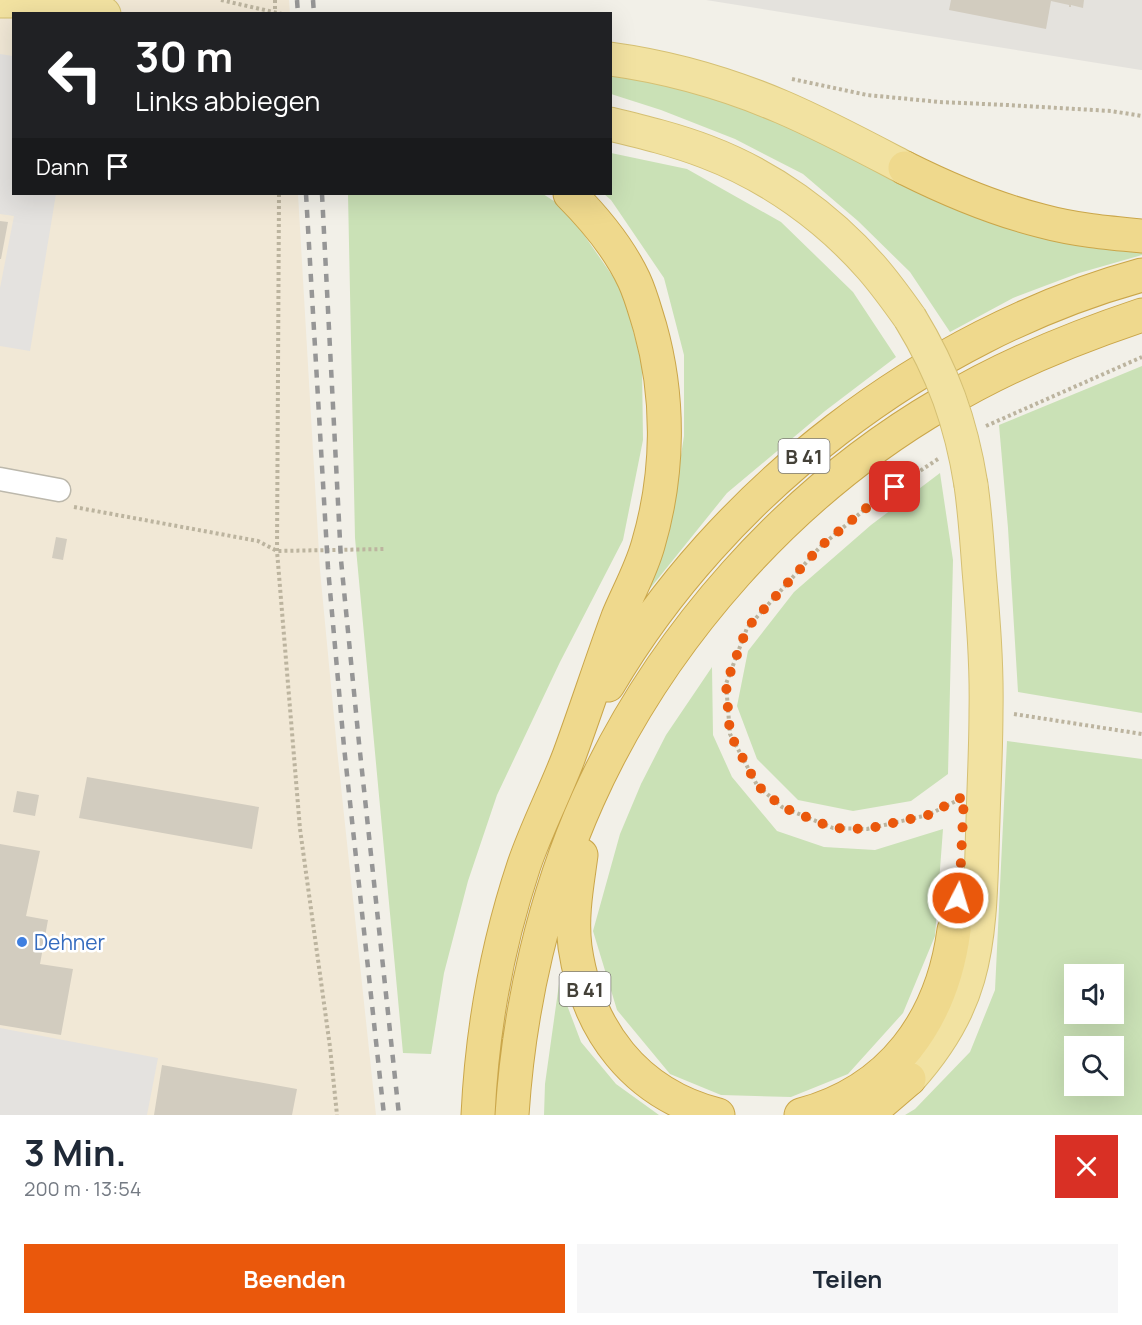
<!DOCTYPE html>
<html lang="de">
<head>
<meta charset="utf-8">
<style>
	:root { --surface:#fff; --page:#f6f6f7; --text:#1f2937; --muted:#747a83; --accent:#ea580c }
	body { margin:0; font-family:Manrope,sans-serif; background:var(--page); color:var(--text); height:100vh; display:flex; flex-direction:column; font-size:22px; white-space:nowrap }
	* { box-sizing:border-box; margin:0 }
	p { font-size:20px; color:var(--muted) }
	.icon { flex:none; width:33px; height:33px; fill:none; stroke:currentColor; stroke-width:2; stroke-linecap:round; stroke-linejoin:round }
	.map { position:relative; height:1115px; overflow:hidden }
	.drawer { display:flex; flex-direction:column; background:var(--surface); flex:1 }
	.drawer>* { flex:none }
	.hud { position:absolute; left:12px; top:12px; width:600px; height:183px; border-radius:0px; box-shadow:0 6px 24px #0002; background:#202124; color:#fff; overflow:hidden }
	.tools { position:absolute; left:1064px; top:964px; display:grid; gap:12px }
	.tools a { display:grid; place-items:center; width:60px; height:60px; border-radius:0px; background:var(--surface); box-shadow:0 6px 24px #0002; font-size:30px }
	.pin { position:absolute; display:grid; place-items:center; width:51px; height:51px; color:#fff; margin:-26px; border-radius:12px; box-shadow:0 3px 9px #0006 }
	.me { position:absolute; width:66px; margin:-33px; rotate:5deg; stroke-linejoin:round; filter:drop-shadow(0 0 4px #0008) }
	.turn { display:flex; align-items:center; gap:21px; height:126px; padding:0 24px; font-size:27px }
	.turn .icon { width:78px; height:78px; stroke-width:2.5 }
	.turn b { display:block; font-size:42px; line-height:51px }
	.then { display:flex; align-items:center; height:57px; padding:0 24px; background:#0003; gap:12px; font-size:22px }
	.round { display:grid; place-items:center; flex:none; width:63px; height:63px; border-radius:0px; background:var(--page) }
	.headline { display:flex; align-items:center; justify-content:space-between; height:102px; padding:0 24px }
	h1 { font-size:36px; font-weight:700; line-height:45px }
	.cta { display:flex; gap:12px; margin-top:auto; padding:12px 24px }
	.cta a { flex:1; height:69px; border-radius:0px; background:var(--accent); color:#fff; font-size:24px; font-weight:700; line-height:69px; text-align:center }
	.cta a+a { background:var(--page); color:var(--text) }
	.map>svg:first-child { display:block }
	.commercial { fill:#f1e8d6 }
	.industrial { fill:#e4e2dd }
	.green { fill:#cae1b6; fill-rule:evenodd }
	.parking { fill:#e4e2df }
	.building { fill:#d2ccbf }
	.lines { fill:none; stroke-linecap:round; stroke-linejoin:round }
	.minor-casing { stroke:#bcb8ac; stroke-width:25 }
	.primary-casing { stroke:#d5c073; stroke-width:35 }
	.trunk-casing { stroke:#caa64a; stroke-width:35 }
	.path { stroke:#bcb49f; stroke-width:4; stroke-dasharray:3 3; stroke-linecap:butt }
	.minor { stroke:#fff; stroke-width:22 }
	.primary { stroke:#f2e2a1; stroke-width:33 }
	.trunk { stroke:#efd98d; stroke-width:33 }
	.rail { stroke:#969696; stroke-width:4.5; stroke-dasharray:8 8; stroke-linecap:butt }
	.primary-bridge-casing { stroke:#d5c073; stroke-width:35; stroke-linecap:butt }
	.path-bridge { stroke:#bcb49f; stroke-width:4; stroke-dasharray:3 3; stroke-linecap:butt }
	.primary-bridge { stroke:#f2e2a1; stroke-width:33 }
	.route { stroke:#ea580c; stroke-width:10; stroke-dasharray:0 18 }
	.shop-dot { fill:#3f7fe0; stroke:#fff; stroke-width:2 }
	.labels { text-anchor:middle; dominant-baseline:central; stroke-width:5; stroke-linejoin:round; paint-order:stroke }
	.shield { fill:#fff; stroke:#7c7a74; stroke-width:1.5 }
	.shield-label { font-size:20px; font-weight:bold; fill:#444138 }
	.shop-label { font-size:21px; fill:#366cbe; stroke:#fff; text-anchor:start }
</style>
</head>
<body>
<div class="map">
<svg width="1142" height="1115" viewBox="0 0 1142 1115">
	<rect width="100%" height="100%" fill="#f2f0e8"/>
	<path class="commercial" d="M0 0H289L290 14H14V194H298L320 570 337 749 376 1115H0Z"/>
	<path class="industrial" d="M706 0H1142V70H1141Z"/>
	<path class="green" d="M610 76 623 77 729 100 1142 248V255L1079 273 1013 298 950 332 910 272 858 221 803 174 735 139 661 110 611 94Z
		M611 153 687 169 781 222 853 292 896 357 825 411 727 493 644 596 671 519 684 436V355L664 278 611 200 604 194H610Z
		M348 194H543L566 209 623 291 642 365 643 440 623 540 560 662 497 795 468 881 444 973 431 1054 403 1053 355 538Z
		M1142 366V713L1018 692 1008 528 999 425Z
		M940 473 953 560 948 774 911 801 853 811 798 800 757 759 737 706 748 651 794 592 871 525Z
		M712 667 713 735 732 777 777 831 824 847 875 850 943 829 935 936 903 1013 848 1074 791 1097 721 1095 670 1074 617 1010 593 931 620 834 641 784 666 735Z
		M1007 741 1142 759V1115H905L915 1109 970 1052 995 990ZM1074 975H1113V1014H1074ZM1074 1047H1113V1086H1074Z
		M559 984 581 1042 616 1084 659 1115H544L545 1084Z"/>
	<path class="parking" d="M0 54 13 56 14 194H56L30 351 0 346V288L14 216 0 214Z
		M0 1028 158 1058 147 1115H0Z"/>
	<path class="building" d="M951 0H1084L1083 8 1071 5V7H1069V5L1051 1 1046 29 949 10Z
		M0 221 8 222 1 259H0Z
		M56 537 67 539 63 560 52 558Z
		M87 777 259 807 252 849 79 818Z
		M17 791 39 795 35 816 13 812Z
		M0 844 40 851 26 916 48 920 40 964 73 969 61 1035 0 1025Z
		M162 1065 297 1089 292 1115H154Z"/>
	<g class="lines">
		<defs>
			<path id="minor" d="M0 479 59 490"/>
			<path id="primary" d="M37 0 104 14
				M0 1H44
				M610 59C669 67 728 84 782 107 824 125 865 147 905 168
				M610 124C643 132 676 140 707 152 770 176 827 217 871 267 885 283 898 301 910 318
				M909 1079C935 1050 957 1017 968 978 982 930 981 870 983 820 984 784 986 747 986 711 987 664 983 617 979 570 977 542 975 513 971 485"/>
			<path id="trunk" d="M905 168C949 190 994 209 1042 221 1075 230 1109 233 1142 236
				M608 685C721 492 926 334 1142 275
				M581 855C577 885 571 916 575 947 587 1030 635 1094 718 1115
				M478 1115C482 1030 497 946 524 865 537 827 555 793 569 756 586 710 601 663 618 617 628 593 641 570 648 545 669 474 670 398 650 327 645 311 641 295 634 280 619 248 595 219 570 194
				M512 1115C519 1007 544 897 588 799 661 637 790 492 943 403 1006 365 1073 338 1142 315
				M801 1115C891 1091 942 1021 954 930
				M862 1115 881 1103 909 1079"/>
		</defs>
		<use href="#minor" class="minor-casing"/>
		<use href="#primary" class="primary-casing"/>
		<use href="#trunk" class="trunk-casing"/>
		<path class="path" d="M221 0 282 14
			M792 79 867 95 940 102 1007 105 1111 111 1142 116
			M279 194 277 551 300 829 330 1047 337 1115
			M986 426 1142 357
			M938 459 876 500 821 546 747 628 726 684 730 734 757 785 782 807 833 828 867 829 928 815 956 801
			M74 507 258 541 277 551 385 549
			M1014 714 1142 734"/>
		<use href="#minor" class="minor"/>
		<use href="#primary" class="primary"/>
		<use href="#trunk" class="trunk"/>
		<path class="rail" d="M297 0 298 14
			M313 0 314 14
			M306 194 328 568 344 747 384 1115
			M322 194 341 560 359 743 399 1115"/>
		<defs>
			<path id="primary-bridge" d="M910 318C943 372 961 422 971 485"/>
		</defs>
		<use href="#primary-bridge" class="primary-bridge-casing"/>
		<path class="path-bridge" d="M275 0V14"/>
		<use href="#primary-bridge" class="primary-bridge"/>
	</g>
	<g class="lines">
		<path class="route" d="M895 487 876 500 821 546 747 628 726 684 730 734 757 785 782 807 833 828 867 829 928 815 964 796 960 881 958 898"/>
	</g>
	<circle class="shop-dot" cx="22" cy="942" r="6"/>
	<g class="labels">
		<g class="shield">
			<rect x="778.5" y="439" width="51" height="34" rx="4.5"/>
			<rect x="559.5" y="972" width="51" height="34" rx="4.5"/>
		</g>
		<g class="shield-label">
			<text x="804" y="456">B 41</text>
			<text x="585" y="989">B 41</text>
		</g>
		<g class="shop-label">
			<text x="34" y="942">Dehner</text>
		</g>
	</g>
</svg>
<div class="tools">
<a><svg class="icon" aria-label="sound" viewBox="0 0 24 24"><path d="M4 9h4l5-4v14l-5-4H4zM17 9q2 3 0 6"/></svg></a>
<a><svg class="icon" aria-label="search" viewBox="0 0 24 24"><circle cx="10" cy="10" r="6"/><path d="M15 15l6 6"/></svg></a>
</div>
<div class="pin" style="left:895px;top:487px;background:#d93025"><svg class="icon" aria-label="arrive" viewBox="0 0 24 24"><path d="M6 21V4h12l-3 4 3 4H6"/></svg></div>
<svg class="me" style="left:958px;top:898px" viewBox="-20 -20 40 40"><circle r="17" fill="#ea580c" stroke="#fff" stroke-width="3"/><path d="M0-11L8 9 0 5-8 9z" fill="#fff"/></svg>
<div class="hud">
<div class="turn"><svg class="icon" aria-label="left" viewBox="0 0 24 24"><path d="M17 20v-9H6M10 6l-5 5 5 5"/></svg><div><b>30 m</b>Links abbiegen</div></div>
<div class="then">Dann<svg class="icon" aria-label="arrive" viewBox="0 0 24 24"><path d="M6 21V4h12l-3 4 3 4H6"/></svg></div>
</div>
</div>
<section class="drawer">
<div class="headline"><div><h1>3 Min.</h1><p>200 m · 13:54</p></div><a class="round" style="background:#d93025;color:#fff"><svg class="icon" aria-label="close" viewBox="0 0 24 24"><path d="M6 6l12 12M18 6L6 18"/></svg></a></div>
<div class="cta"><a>Beenden</a><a>Teilen</a></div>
</section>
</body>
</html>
